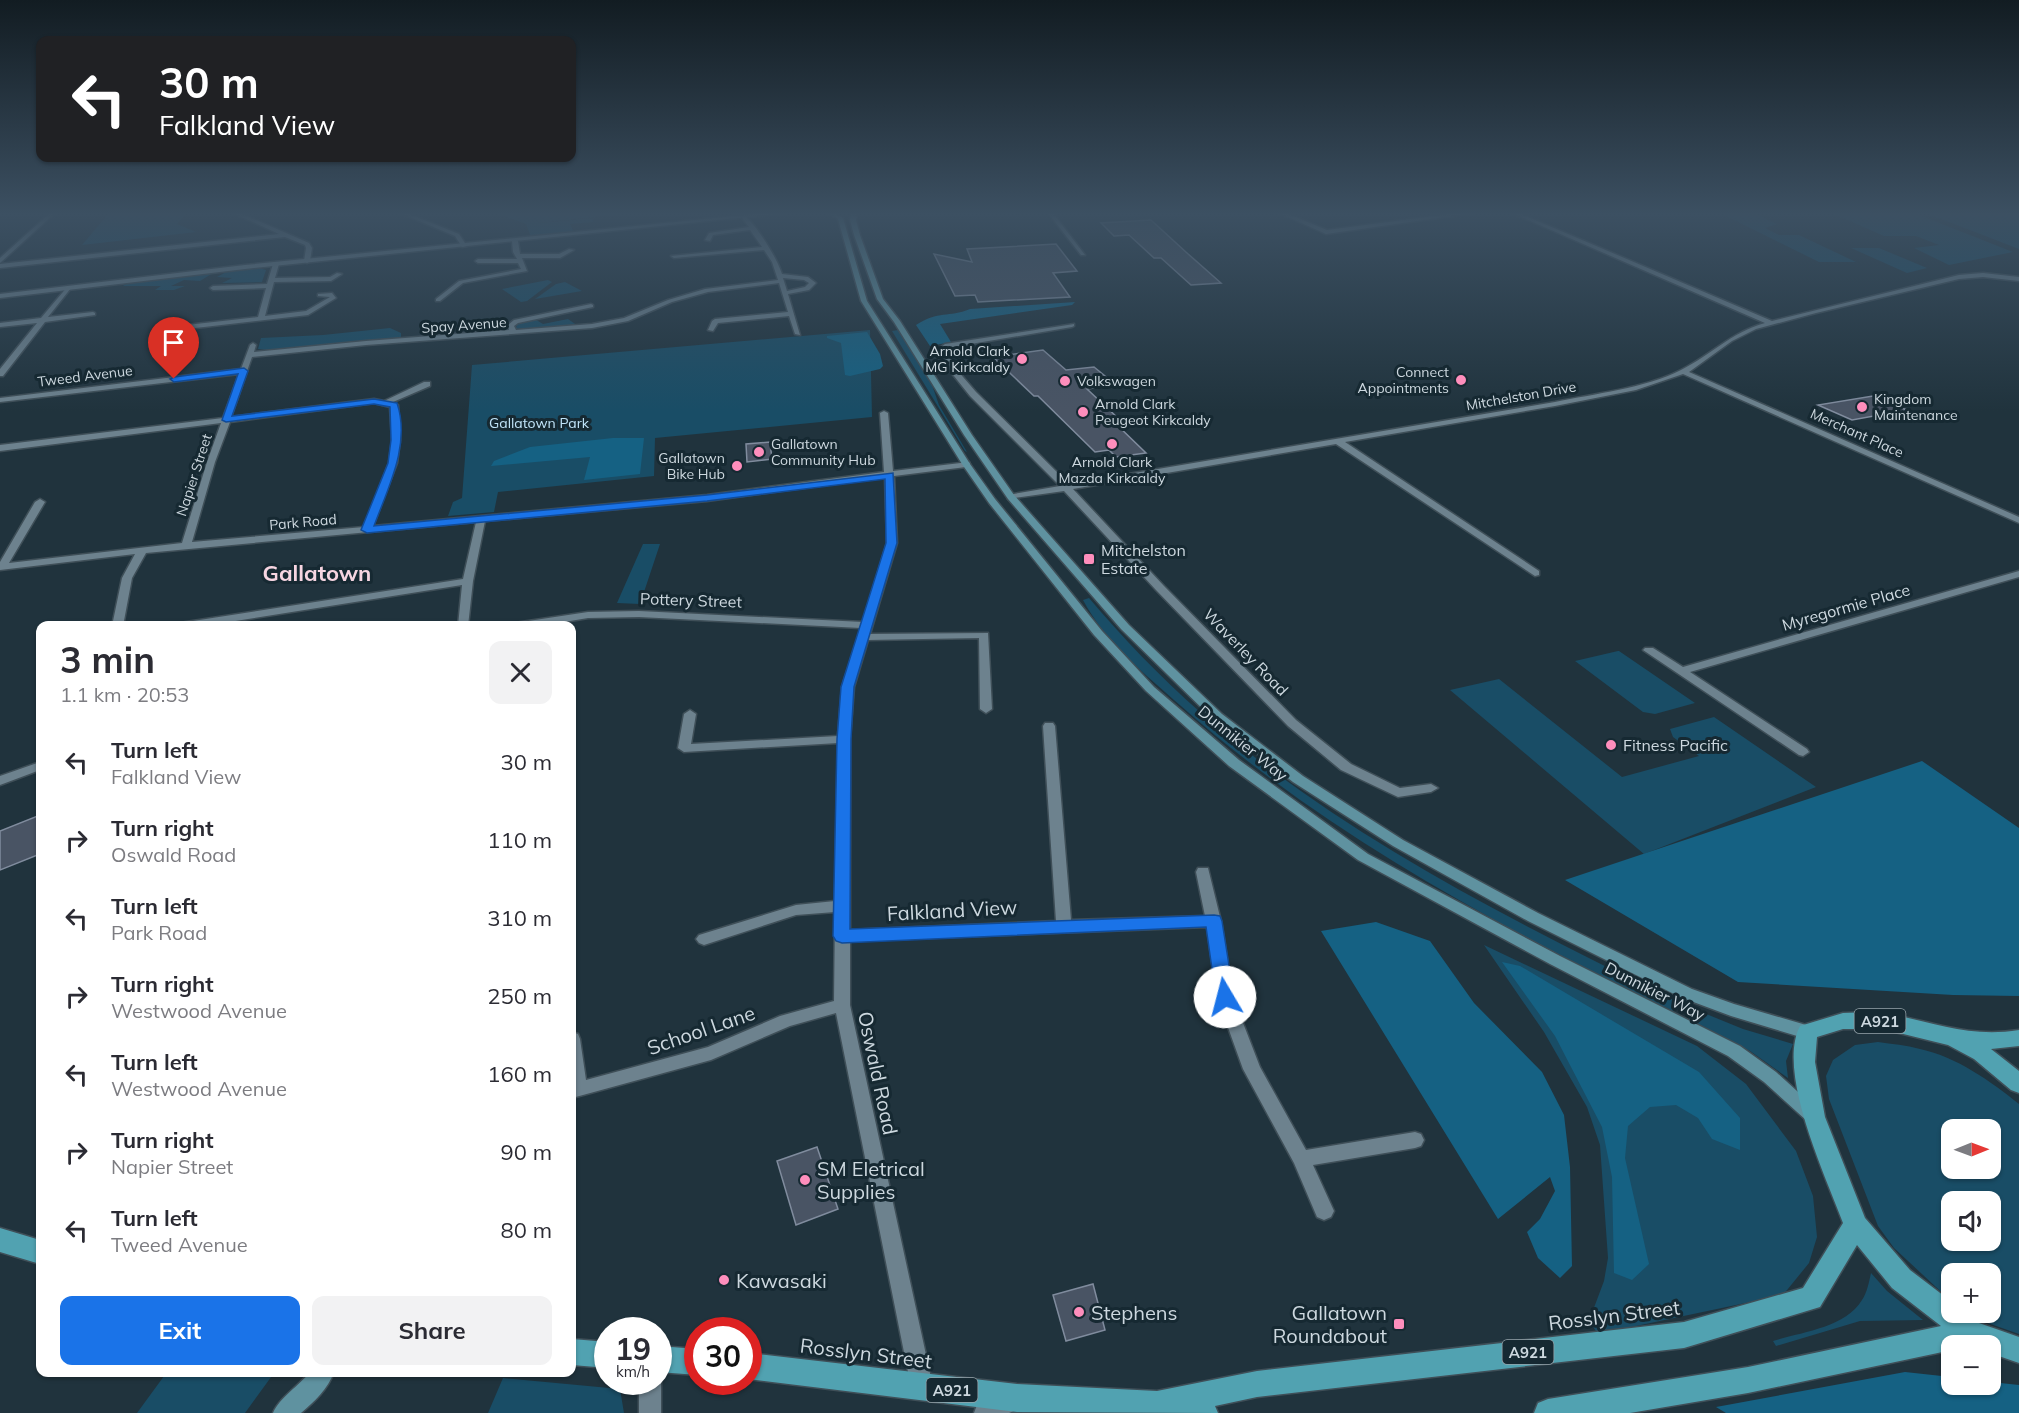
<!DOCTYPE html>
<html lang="en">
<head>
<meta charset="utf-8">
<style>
	:root { --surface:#fff; --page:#f2f2f3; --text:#2b2b33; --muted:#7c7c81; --accent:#1a73e8 }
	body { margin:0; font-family:Mulish,sans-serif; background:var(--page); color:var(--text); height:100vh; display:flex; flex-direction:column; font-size:22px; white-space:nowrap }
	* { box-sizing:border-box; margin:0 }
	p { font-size:20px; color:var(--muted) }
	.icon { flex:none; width:33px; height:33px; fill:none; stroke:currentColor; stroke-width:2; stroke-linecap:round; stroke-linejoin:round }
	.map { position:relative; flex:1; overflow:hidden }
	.side { position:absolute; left:36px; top:621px; width:540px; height:756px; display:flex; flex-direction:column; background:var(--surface); border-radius:12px; box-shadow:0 2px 4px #0004 }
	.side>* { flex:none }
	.hud { position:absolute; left:36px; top:36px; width:540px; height:126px; border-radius:12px; box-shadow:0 2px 4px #0004; background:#202124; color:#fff; overflow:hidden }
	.needle { width:39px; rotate:89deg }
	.fabs { position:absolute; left:1941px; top:1119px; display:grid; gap:12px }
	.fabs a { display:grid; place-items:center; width:60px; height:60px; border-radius:12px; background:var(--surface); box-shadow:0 2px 4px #0004; font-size:30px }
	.speed { position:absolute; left:594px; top:1317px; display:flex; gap:12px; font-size:30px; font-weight:700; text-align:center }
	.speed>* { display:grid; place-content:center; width:78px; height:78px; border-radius:50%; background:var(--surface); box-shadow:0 2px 4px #0004; line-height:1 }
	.speed small { font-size:15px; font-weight:400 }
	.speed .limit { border:9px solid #d22; background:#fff; color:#111 }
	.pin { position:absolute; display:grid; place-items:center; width:51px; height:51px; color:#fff; margin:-62px -26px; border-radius:50% 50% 50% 0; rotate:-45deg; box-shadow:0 0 6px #0007 }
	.pin .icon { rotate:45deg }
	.me { position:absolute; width:66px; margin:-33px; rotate:352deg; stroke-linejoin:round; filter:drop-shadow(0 0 4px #0008) }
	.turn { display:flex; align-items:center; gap:21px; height:126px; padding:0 24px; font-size:27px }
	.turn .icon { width:78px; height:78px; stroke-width:2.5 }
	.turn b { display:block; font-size:42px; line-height:51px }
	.round { display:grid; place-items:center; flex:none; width:63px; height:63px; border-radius:12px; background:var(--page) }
	.head { display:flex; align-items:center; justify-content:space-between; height:102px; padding:0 24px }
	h1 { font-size:36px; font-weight:700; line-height:45px }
	.cta { display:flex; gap:12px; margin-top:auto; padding:12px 24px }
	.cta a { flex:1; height:69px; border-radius:12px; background:var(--accent); color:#fff; font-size:24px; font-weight:700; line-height:69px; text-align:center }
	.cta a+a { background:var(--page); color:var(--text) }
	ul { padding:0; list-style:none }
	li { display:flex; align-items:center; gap:18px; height:78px; padding:0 24px }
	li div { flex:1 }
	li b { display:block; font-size:22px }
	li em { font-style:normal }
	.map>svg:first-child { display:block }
	.green { fill:#194d66; fill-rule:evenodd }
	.forest { fill:#156183 }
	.building { fill:#495464; stroke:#808c9e; stroke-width:1.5 }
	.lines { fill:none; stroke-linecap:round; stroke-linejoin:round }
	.minor-casing { stroke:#3f4f58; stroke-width:3 }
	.tertiary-casing { stroke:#3f4f58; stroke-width:3 }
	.secondary-casing { stroke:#3f4f58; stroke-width:3 }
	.primary-casing { stroke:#3f4f58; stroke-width:3 }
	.minor { fill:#6d828e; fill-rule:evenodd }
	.tertiary { fill:#6d828e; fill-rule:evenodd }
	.secondary { fill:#5f92a0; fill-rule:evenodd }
	.primary { fill:#51a2b1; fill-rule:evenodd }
	.route { fill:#1a73e8; stroke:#114b97; stroke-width:1.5 }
	.poi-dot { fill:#fe8ebc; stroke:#162932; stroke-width:2 }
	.labels { text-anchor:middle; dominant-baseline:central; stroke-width:6; stroke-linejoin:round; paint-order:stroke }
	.far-street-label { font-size:14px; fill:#cdd8df; stroke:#162932 }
	.far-poi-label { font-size:14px; fill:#cdd8df; stroke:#162932; text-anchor:start }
	.far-park-label { font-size:14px; fill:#c0e4f9; stroke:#162932 }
	.shield { fill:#162932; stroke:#96a4ab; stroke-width:1.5 }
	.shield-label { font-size:15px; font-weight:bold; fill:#cdd8df }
	.poi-label { font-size:16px; fill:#cdd8df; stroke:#162932; text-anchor:start }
	.street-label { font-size:16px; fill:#cdd8df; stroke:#162932 }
	.near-street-label { font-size:20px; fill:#cdd8df; stroke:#162932 }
	.near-poi-label { font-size:20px; fill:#cdd8df; stroke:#162932; text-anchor:start }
	.district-label { font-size:22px; font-weight:bold; fill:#f6d5e1; stroke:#162932 }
</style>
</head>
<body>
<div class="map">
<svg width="2019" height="1413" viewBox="0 0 2019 1413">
	<rect width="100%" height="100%" fill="#20333d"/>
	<path class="green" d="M109 213H186L177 224 196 232 82 245Z
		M496 213H631L529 224 592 218 594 222 570 224 574 233 531 237 526 224Z
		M1720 213H1754L1777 224 1765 228 1779 235H1799L1856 262H1819Z
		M1832 213H1914L2013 252 1949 265 1914 248 1939 245 1916 236H1884Z
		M1926 213H2019V249Z
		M1851 248H1879L1927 268 1907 273Z
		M259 268 266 270 262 282 222 283 232 278 217 277 226 272Z
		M213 273 200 281 184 280 171 286H185L174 290H155L161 286H123L126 284Z
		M548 280 552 282 527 301 521 302 502 289Z
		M565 282 582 291 535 299 556 284Z
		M533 318 543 324 568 319 578 326 515 329 518 323Z
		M390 328 401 333V338L267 350 258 349 261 338 323 335Z
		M870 330 872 417 655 438 654 476 498 492 494 512 448 516 453 502 462 498 472 365Z
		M898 330 932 385 939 405 967 452 965 451 892 331Z
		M643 544H660L640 604 617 603Z
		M1089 598C1123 638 1160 677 1200 712 1337 833 1512 921 1676 1001L1673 1011C1499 927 1327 835 1181 706 1146 675 1105 642 1083 600Z
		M1618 651H1619L1695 703 1655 714 1643 712 1575 661Z
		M1499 679 1622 777 1699 756 1673 737 1670 729 1714 717 1816 787 1644 854 1450 690Z
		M1484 945 1697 1046 1746 1084 1796 1151 1813 1196 1817 1237 1809 1263 1783 1295 1598 1334 1589 1321 1604 1281 1608 1258 1600 1145 1587 1107 1544 1032Z
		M1694 1009 1743 1029 1793 1044 1786 1061 1788 1078 1750 1051 1689 1019Z
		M1878 1042C1892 1044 1906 1045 1920 1049 1957 1057 1990 1081 2019 1104V1334L1982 1321 1969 1313 1990 1312V1274H1952L1951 1301 1894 1248 1878 1226 1829 1099 1826 1076 1833 1060 1855 1045ZM1952 1130H1990V1168H1952ZM1952 1202H1990V1240H1952Z
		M1871 1273 1887 1291 1923 1320 1860 1321 1776 1346 1773 1341C1801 1332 1845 1328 1862 1300 1867 1293 1869 1282 1871 1273Z
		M167 1372H274V1373L245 1413H137Z
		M503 1378 620 1389 624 1413H488Z"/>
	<path class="forest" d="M1075 302 1072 305 940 324 951 342 930 346 916 325C939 310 948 318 970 309Z
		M867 332 880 354 883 366 880 369 850 376 845 375 841 343 827 338V336Z
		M613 438H644L640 474 584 480 590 457 491 466 494 461 530 447Z
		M1922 761 2019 828V996L1953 995 1738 982 1565 880Z
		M1376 922 1430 941 1474 1003 1542 1072 1564 1115 1570 1167 1572 1266 1560 1278 1538 1258 1527 1232 1540 1219 1555 1191 1550 1177 1498 1219 1321 931Z
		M1502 962 1520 966 1699 1072 1740 1118V1150L1712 1139 1698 1118 1676 1105 1650 1107 1628 1126 1625 1158 1649 1264 1632 1280 1614 1273 1612 1177 1602 1127 1555 1036Z
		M1905 1372 1951 1377 1952 1384H1990L1991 1382 2019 1385V1413H1726L1716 1407Z"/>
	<path class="building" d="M1151 220 1187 253 1221 283 1191 285 1161 258H1154L1129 235 1114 236 1101 223Z
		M1056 244 1077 271 1053 273 1070 297 978 302 975 295 955 296 934 254 972 262 967 249Z
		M1043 350 1066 370 1094 367 1116 385 1087 389 1120 420 1113 421 1146 453 1116 457 1109 450 1095 452 1038 396H1034L993 357Z
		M1873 396 1907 410 1852 420 1818 405Z
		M770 442 772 459 747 462 746 444Z
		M40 815V854L0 870V831Z
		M817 1147 838 1209 796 1225 777 1161Z
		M1093 1284 1105 1330 1066 1341 1053 1295Z"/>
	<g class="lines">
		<defs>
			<path id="minor" d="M50 213H55L0 263V258Z
				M233 213H240L309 243 312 248 310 261 307 263 304 261 306 248 305 245 285 237 0 268V264L279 234Z
				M400 213H407L459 234 467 246 462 247 455 236Z
				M1048 213H1053L1085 255H1081Z
				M1279 213H1286L1327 230 1456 213H1473L1326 234Z
				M1512 213H1519L1772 321 1959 275 1983 273 2019 277V281L1983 277 1959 279 1816 313 1756 329 1732 341 1689 372 2019 517V523L1683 374 1636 390 1555 406 1345 442 1539 571V575L1535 576 1336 444 1073 489 1164 586 1296 720 1351 764 1400 788 1431 784 1438 788 1431 792 1398 797 1341 770 1288 726 1156 590 1064 491 1008 499V495L1060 486 970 396 950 371 940 348 945 344 1074 324V326L1072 327 947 348 957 370 976 392 1069 484 1555 402C1593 394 1646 388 1681 370 1711 355 1730 333 1765 323Z
				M745 216C757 226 777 258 782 274L808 277 816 283 809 290 788 294 800 335 795 334 789 316 718 323 713 331 708 330 712 321 715 319 788 312 779 283 708 292 672 302 628 321 592 328 366 345 252 357 231 417 374 399 384 401 424 382H430V386L393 402 398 405 400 440 397 463 373 526 707 495 884 472 880 413 884 411 888 413 893 471 969 462 970 464 966 467 894 476 897 543 870 634 988 633 992 709 986 713 980 709 979 638 868 640 854 687 850 739V930L1056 921 1043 726 1045 723H1053L1055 726 1071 920 1205 916 1196 872 1198 868H1208L1221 921 1233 997 1260 1067 1306 1150 1415 1132 1421 1134 1424 1140 1421 1146 1415 1148 1313 1165 1334 1211 1331 1217 1324 1220 1317 1217 1294 1163 1243 1069 1217 997 1207 927 850 941V1005L933 1387 930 1395 922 1398 914 1395 911 1387 836 1013 790 1026 711 1060 572 1098V1032L578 1034 580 1039 586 1080 708 1047 780 1016 834 1001 835 912 796 915 704 945 699 943 696 939 699 935 796 905 835 901 838 743 684 752 678 748 684 714 690 710 696 714 691 744 838 736 842 687 861 628 639 617 588 618 540 626H510L515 623 588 612 639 611 863 622 887 543 885 477 707 501 485 521 473 581 468 626H458L462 585 204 626H175L180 623 463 579 476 522 146 553 132 578 123 626H112L122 578 135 554 0 570V562L35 502 40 499 45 502 9 563 182 543 207 462 221 423 0 451V445L223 418 239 374 0 402V398L241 369 250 345 253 343 256 345 254 352 366 341 509 330 508 325 514 320 591 304 593 305V307L518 323 514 326 516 330 592 324 624 318 668 300 705 289 778 280 772 262 764 250 674 258 671 256 762 247 750 230 713 235 710 241 705 240 709 233 749 227 742 218ZM783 278 804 280 809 283 805 287 787 291ZM374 403 390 407 392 440 389 463 364 527 192 542 215 462 230 422Z
				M515 239 518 241 520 254H559L569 249 574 250 560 258H522L527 271 463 283 440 301H436V299L459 281 521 269 518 263H478L475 261 478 259H517L513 252 512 241Z
				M276 262 279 264 275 278 330 277 337 273 342 274 331 281 274 282 265 316 306 311 330 297 318 296V294L332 293 336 298 308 315 178 330 163 334 158 345 153 344 158 332 178 326 258 317 266 288 213 290 210 288 213 286 267 284 273 264Z
				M68 286 71 288 48 317 93 312 95 313V315L45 322 3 376H0V369L37 323 0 327V323L41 318Z
				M2019 571V577L1690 672 1807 749 1809 752 1803 756 1799 755 1643 650 1645 648H1653L1683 667Z
				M40 762V770L0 785V776Z
				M658 1377 661 1382V1413H639V1382H658Z
				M1008 1391 1016 1394 1019 1402 1016 1410 1009 1413H974L977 1405Z"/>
			<path id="tertiary" d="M764 213H785L245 269 0 298V294L245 265Z"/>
			<path id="secondary" d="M829 213H834L843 218 867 301 970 464 995 499 1102 631 1154 687 1239 760 1368 854 1560 956 1740 1046 1776 1072 1819 1111 1822 1116 1819 1121 1813 1124 1807 1121 1764 1082 1728 1056 1550 964 1358 860 1229 766 1146 691 1094 635 989 503 962 464 861 301 838 219Z
				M851 213H857L856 220 860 235 883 299 900 321 972 435 1014 495 1129 625 1222 714 1303 776 1403 840 1538 913 1692 989 1734 1004 1813 1027 1815 1032 1813 1037 1807 1039 1731 1016 1680 997 1528 921 1393 846 1293 782 1214 720 1121 629 1008 499 964 435 894 322 877 299 854 235 850 220Z
				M310 1372H334C328 1389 314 1402 301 1413H273C280 1397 299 1386 310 1372Z"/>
			<path id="primary" d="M1843 1013C1857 1013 1872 1011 1885 1013 1933 1022 1969 1038 2019 1030V1046L1991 1049 2019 1071V1093L2011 1090 1974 1059 1948 1045 1883 1029H1843L1817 1037 1815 1062 1825 1117 1865 1218 1910 1270 1952 1302V1312H1965L1979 1323 2019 1337V1363L1990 1353V1346H1952V1350L1748 1393 1630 1413H1534L1538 1403 1548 1399 1748 1367 1941 1326 1892 1288 1857 1245 1820 1307 1684 1348 1257 1397 1215 1406 1218 1413 1017 1412 748 1379V1353L1017 1384 1157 1391 1257 1371 1684 1322 1803 1288 1843 1223C1826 1177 1776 1072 1800 1026Z
				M0 1228 40 1240V1264L0 1252Z
				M572 1339 608 1342V1368L572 1365Z
				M658 1346 698 1349V1375L658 1372Z"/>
		</defs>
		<use href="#minor" class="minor-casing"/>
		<use href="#tertiary" class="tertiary-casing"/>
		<use href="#secondary" class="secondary-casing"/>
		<use href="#primary" class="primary-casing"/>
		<use href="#minor" class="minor"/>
		<use href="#tertiary" class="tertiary"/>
		<use href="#secondary" class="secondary"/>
		<use href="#primary" class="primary"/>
	</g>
	<linearGradient id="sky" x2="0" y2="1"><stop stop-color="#121c22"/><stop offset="0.52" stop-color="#3c5062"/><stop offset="1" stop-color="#3c5062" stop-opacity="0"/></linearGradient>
	<rect width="2019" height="411" fill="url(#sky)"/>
	<path class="route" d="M244 368 248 371 232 416 374 399 397 403C411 444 388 488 374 526L707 495 893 473 897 543 854 687 851 739 850 929 1214 915 1220 916 1222 921 1234 997 1232 1002 1225 1005 1219 1002 1216 997 1206 927 842 943 836 941 833 936 837 739 841 687 886 543 885 479 707 501 367 533 361 530 388 463 391 440 390 407 374 404 226 422 222 420 238 374 174 382 170 379 174 377Z"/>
	<g class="poi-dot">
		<circle cx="1022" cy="359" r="6"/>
		<circle cx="1461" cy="380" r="6"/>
		<circle cx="1065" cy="381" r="6"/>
		<circle cx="1862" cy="407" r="6"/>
		<circle cx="1083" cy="412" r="6"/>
		<circle cx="1112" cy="444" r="6"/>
		<circle cx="759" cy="452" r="6"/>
		<circle cx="737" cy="466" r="6"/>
		<rect x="1083" y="553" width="12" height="12" rx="3"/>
		<circle cx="1611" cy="745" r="6"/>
		<circle cx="805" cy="1180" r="6"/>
		<circle cx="724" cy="1280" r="6"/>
		<circle cx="1079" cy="1312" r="6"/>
		<rect x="1393" y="1318" width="12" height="12" rx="3"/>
	</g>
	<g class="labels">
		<g class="far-street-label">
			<text transform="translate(464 325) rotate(-4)">Spay Avenue</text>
			<text transform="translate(85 376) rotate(-7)">Tweed Avenue</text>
			<text transform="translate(1521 396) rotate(-10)">Mitchelston Drive</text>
			<text transform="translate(1857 433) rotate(24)">Merchant Place</text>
			<text transform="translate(194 475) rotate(-72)">Napier Street</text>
			<text transform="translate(303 522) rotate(-5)">Park Road</text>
		</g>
		<g class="far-poi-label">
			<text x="1010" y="351" text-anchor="end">Arnold Clark<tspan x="1010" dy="16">MG Kirkcaldy</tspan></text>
			<text x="1449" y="372" text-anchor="end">Connect<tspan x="1449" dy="16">Appointments</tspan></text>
			<text x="1077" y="381">Volkswagen</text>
			<text x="1874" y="399">Kingdom<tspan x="1874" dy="16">Maintenance</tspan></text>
			<text x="1095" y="404">Arnold Clark<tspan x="1095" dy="16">Peugeot Kirkcaldy</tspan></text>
			<text x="771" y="444">Gallatown<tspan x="771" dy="16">Community Hub</tspan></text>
			<text x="725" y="458" text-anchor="end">Gallatown<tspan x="725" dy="16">Bike Hub</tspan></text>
			<text x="1112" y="462" text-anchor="middle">Arnold Clark<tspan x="1112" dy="16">Mazda Kirkcaldy</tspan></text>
		</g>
		<g class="far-park-label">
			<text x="539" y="423">Gallatown Park</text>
		</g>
		<g class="shield">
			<rect x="1854.5" y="1009" width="51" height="24" rx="4.5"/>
			<rect x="1502.5" y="1340" width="51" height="24" rx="4.5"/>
			<rect x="926.5" y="1378" width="51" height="24" rx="4.5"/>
		</g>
		<g class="shield-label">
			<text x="1880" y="1021">A921</text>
			<text x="1528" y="1352">A921</text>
			<text x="952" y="1390">A921</text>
		</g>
		<g class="poi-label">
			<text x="1101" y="550">Mitchelston<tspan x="1101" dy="18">Estate</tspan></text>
			<text x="1623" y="745">Fitness Pacific</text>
		</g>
		<g class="street-label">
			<text transform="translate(691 600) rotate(2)">Pottery Street</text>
			<text transform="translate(1846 607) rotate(-16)">Myregormie Place</text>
			<text transform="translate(1246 652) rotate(46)">Waverley Road</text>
			<text transform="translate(1243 743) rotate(39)">Dunnikier Way</text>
			<text transform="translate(1655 991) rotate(27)">Dunnikier Way</text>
		</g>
		<g class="near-street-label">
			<text transform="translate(952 910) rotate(-3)">Falkland View</text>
			<text transform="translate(701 1030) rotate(-19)">School Lane</text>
			<text transform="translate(878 1073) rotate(78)">Oswald Road</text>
			<text transform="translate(1614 1315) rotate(-7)">Rosslyn Street</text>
			<text transform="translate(866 1353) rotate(7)">Rosslyn Street</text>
		</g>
		<g class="near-poi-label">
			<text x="817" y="1168">SM Eletrical<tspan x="817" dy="23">Supplies</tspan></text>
			<text x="736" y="1280">Kawasaki</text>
			<text x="1091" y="1312">Stephens</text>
			<text x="1387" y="1312" text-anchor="end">Gallatown<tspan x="1387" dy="23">Roundabout</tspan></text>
		</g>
		<g class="district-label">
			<text x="317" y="573">Gallatown</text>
		</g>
	</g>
</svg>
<div class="fabs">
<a><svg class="needle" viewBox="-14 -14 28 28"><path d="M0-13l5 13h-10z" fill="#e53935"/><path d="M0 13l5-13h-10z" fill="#7c7c81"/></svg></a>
<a><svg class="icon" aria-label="sound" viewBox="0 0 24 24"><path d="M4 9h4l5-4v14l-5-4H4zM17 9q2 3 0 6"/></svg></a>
<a>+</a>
<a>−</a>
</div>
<div class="speed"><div>19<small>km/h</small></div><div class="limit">30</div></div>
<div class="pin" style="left:174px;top:379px;background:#d93025"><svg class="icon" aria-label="arrive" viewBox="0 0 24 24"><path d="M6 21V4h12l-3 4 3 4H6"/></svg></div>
<svg class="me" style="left:1225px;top:997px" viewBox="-20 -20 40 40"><circle r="19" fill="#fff"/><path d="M0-13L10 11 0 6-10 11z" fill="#1a73e8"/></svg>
<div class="hud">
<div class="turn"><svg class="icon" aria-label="left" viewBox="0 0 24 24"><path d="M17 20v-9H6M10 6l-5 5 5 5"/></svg><div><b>30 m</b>Falkland View</div></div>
</div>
<section class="side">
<div class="head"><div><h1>3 min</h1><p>1.1 km · 20:53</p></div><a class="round"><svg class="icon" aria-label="close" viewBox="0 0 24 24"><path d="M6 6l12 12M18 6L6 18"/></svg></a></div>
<ul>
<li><svg class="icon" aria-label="left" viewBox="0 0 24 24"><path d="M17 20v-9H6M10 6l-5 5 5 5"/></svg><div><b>Turn left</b><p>Falkland View</p></div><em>30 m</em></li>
<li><svg class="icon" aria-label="right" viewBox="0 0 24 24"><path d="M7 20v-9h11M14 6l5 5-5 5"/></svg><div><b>Turn right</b><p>Oswald Road</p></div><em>110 m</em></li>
<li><svg class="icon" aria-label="left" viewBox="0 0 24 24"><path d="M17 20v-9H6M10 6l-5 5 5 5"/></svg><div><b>Turn left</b><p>Park Road</p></div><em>310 m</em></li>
<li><svg class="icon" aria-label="right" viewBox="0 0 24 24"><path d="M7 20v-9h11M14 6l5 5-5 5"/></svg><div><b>Turn right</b><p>Westwood Avenue</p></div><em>250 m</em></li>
<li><svg class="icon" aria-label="left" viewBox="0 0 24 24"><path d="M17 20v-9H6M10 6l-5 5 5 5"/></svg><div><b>Turn left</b><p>Westwood Avenue</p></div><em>160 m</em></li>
<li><svg class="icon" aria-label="right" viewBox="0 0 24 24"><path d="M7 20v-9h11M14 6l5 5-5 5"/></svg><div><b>Turn right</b><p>Napier Street</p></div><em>90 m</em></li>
<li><svg class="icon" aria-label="left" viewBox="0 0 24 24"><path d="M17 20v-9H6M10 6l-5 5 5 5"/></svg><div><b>Turn left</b><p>Tweed Avenue</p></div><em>80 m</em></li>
</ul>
<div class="cta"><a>Exit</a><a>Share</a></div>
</section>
</div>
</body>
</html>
